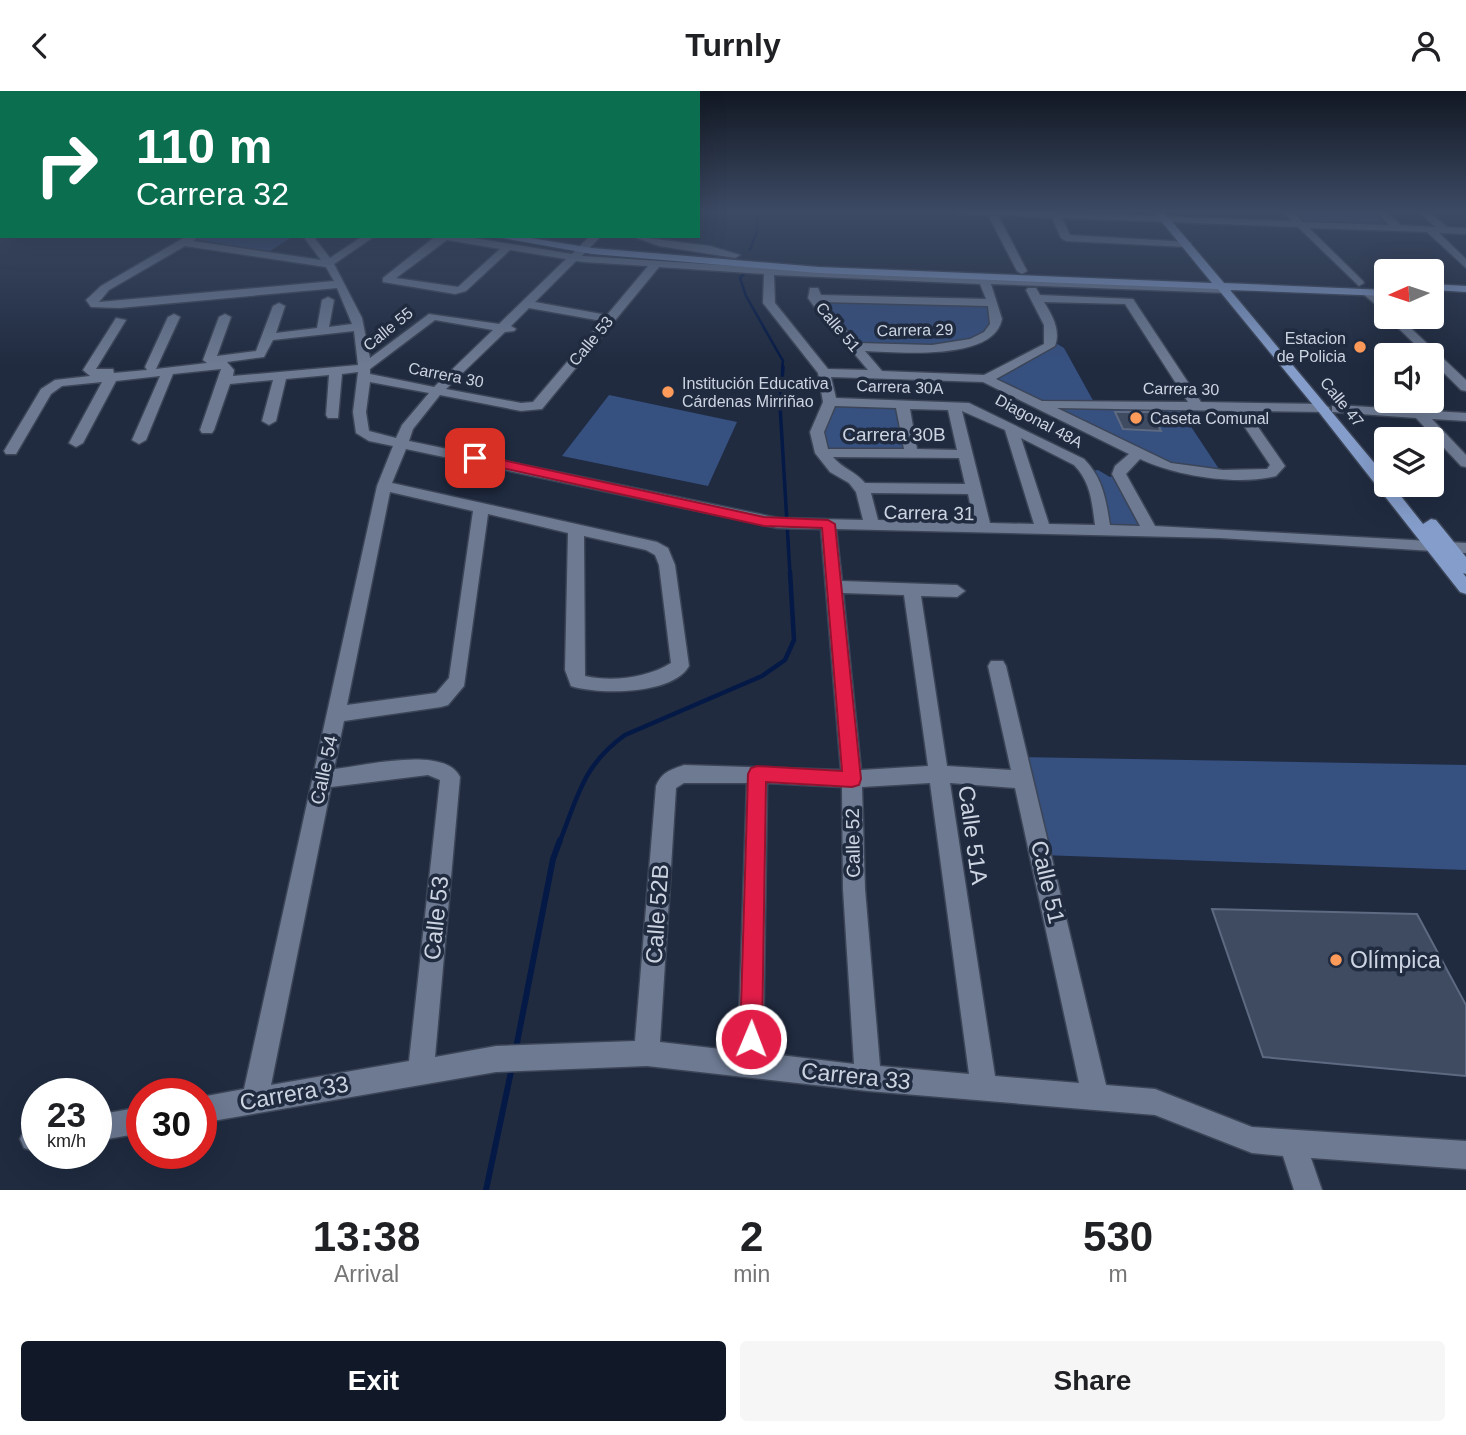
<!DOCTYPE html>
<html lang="en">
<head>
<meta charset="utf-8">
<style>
	:root { --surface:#fff; --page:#f6f6f6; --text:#202124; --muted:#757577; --accent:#111827 }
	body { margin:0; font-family:Arial,sans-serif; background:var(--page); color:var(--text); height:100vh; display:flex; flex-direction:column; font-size:26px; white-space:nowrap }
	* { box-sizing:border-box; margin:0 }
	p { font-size:23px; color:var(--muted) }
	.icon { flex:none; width:38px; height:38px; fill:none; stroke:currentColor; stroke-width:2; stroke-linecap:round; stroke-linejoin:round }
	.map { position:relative; height:1099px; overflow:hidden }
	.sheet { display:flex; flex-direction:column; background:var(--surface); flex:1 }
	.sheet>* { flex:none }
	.guide { position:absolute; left:0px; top:0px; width:700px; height:147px; box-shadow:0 7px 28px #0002; background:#0b6e4f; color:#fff; overflow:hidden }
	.needle { width:46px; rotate:267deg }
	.fabs { position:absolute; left:1374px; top:168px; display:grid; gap:14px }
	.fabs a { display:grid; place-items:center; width:70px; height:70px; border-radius:7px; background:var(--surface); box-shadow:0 7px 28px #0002; font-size:35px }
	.speed { position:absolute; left:21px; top:987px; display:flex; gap:14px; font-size:35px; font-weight:700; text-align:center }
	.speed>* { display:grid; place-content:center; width:91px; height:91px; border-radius:50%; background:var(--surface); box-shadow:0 7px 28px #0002; line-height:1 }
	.speed small { font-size:18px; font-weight:400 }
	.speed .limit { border:10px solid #d22; background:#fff; color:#111 }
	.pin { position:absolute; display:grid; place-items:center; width:60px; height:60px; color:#fff; margin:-30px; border-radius:14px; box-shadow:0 4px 10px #0006 }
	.me { position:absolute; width:77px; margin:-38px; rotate:1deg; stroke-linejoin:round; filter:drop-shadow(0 0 5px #0008) }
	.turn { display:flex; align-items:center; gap:24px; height:147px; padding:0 21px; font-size:32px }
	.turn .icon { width:91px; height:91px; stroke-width:2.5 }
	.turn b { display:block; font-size:49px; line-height:60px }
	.eta { display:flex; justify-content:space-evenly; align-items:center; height:119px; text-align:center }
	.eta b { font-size:42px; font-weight:800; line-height:49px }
	.action { display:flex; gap:14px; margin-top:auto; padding:14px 21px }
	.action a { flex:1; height:80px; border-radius:7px; background:var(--accent); color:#fff; font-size:28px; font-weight:800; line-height:80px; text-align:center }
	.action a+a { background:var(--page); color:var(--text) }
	header { display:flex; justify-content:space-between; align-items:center; height:91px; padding:0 21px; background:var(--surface); font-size:32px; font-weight:800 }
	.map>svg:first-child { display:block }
	.green { fill:#365080 }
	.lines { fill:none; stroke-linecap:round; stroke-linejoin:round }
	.stream-far3 { stroke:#041945; stroke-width:2.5 }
	.stream-far2 { stroke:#041945; stroke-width:3.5 }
	.stream-far1 { stroke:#041945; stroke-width:4.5 }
	.stream { stroke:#041945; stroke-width:6 }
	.building { fill:#3f4b61; stroke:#5d6a81; stroke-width:2 }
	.minor-casing { stroke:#3c4557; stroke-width:3 }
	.major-casing { stroke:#3c4557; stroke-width:3 }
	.minor { fill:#6d7a92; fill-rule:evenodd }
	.major { fill:#849dca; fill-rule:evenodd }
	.route { fill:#e11d48; stroke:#92132f; stroke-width:2 }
	.poi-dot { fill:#ff9b5a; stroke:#202b40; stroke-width:2.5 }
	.labels { text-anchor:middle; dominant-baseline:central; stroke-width:7; stroke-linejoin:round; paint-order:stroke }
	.far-street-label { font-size:16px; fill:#ccd4e1; stroke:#202b40 }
	.far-poi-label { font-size:16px; fill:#ccd4e1; stroke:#202b40; text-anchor:start }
	.street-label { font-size:19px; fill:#ccd4e1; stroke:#202b40 }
	.near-street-label { font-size:23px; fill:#ccd4e1; stroke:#202b40 }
	.near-poi-label { font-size:23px; fill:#ccd4e1; stroke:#202b40; text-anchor:start }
</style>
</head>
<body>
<header><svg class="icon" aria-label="back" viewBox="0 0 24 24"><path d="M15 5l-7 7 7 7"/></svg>Turnly<svg class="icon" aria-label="person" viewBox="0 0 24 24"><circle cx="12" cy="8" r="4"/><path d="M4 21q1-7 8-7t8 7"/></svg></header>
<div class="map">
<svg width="1466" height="1099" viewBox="0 0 1466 1099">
	<rect width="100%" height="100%" fill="#202b40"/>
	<path class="green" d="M1292 120H1376L1393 136 1304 132Z
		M199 145H293L269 161 194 148Z
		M814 207 991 212 996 227 987 245 959 255 855 256Z
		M1054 251 1064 257 1095 313 1178 316 1221 381 1184 378 1156 369 989 288Z
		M609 304 737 331 708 395 562 365Z
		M830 311 902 313 910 361 822 362 823 329Z
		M1098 379 1110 386 1119 383 1150 440 1103 439 1090 380Z
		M1019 666 1466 674V779L1042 764Z"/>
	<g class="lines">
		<path class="stream-far3" d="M750 159 757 140V120
			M745 182 740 187 746 205 783 270 782 278"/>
		<path class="stream-far2" d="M783 276 780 314 790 483"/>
		<path class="stream-far1" d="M560 750C578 705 583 674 625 644L762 585 785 569 794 549 790 481"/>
		<path class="stream" d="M516 957 553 768 560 749
			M486 1099 512 976"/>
	</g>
	<path class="building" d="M1115 321H1151L1161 340 1123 338Z
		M1212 818 1417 823 1466 914V985L1263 966Z"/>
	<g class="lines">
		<defs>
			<path id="minor" d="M952 120H1025L1292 130 1282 120H1292L1303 131 1389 134 1375 120H1385L1401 134 1435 136 1418 120H1428L1447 136 1466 137V143L1439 142 1466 168V177L1427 141 1309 137 1363 190 1364 192 1359 195 1298 136 1062 127 1070 144 1190 151 1191 153 1186 156 1066 150 1061 147 1052 127 998 124 1027 180 1022 183 1017 180 988 124 957 123Z
				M187 145H200L193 150 321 169 303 145H313L330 167 363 145H375L334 173 362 227 370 267 429 223 499 233 566 168 510 159 466 200 455 203 383 191V187L436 145H461L572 163 590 145H601L582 165 815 180 1230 197 1232 199 1226 202 991 193 1002 228C994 271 897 261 865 260L882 280 984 284 1044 253V234L1026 199 1028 197H1036L1040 204 1133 208 1201 311 1323 313 1330 317 1323 321 1247 320 1285 375 1276 385C1237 395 1176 385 1140 368L1126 383 1155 435 1466 452V462L1220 447 836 438 842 490 957 494 965 500 957 506 921 505 947 675 1011 679 988 575 991 570H1003L1006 575 1106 994 1155 998 1252 1036 1466 1050V1078L1311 1067 1322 1099H1294L1283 1065 1252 1062 1155 1024 868 1000 647 975 496 981 201 1032V1006L244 998 377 395 393 355 369 350 356 342 353 321 358 281 342 283 338 327H328L326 324 329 284 286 288 276 330 269 334 262 330 273 289 230 293 214 339 212 342H202L200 339 221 278 173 283 146 349 139 353 132 349 160 285 116 290 83 352 76 356 69 352 102 291 62 295 51 303 16 363H6L4 360 41 298 55 289 90 285 83 279 116 227 126 229 96 278H113L114 282 147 279 145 276 168 226 174 223 180 226 156 278 207 272 203 269 219 226 225 223 231 226 217 265 256 260 273 215 279 212 285 215 276 242 317 237 322 209 328 206 334 209 329 236 352 233 337 197 119 217 91 216 86 209 101 195ZM447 149 500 158 458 196 396 187ZM185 155 326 176 334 190 99 211 109 199ZM576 170 584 171 648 175 607 224 535 211ZM659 176 764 183 763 212 818 282 823 311 810 341 815 362 830 381 849 392 856 401 863 429 778 427 409 350 413 338 440 304 521 320 542 318ZM774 184 980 193 986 208 821 204 818 197H810L808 207 813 214 868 279 828 278 775 212ZM822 211 988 215 990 233 984 241 970 248 932 254 858 252ZM1044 211 1125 213 1188 311 1042 310 996 288 1055 255C1061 239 1052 224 1044 211ZM529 217 602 230 533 311 521 312 446 298 505 241 514 240 516 238 511 235ZM435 229 493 239 434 296 370 283V278ZM354 240 358 274 233 285 234 279 227 271 264 266 273 249ZM831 286 983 291 1129 363 1115 375 1112 383 1140 435 1110 434C1106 409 1103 387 1084 368L969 312 836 307ZM370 291 429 302 402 334 396 347 369 340 366 321ZM835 315 896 317 904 358H828L824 341ZM1057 317 1234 320 1270 374 1267 378 1223 379 1171 372ZM910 318 948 319 957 359 917 358ZM962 320 1005 339 1034 433 990 432ZM1021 347 1074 374C1091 391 1092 412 1095 434L1049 433ZM406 358 778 437 821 438 841 679 684 674C670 679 662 681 656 695L635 950 496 955 435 966 460 686C445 654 364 675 334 678L344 630 441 616 448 614 464 595 488 423 568 442 565 579 571 595C598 604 673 604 689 575L675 474 668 457 657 451 392 392ZM833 366 959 367 965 393 865 392C856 381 842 377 833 366ZM390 401 473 420 449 587 436 602 347 614ZM871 402 968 403 974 431 878 429ZM584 445 646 459 655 464 659 474 671 572C647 587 612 591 585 585ZM843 502 904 504 928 675 861 679ZM428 684 440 689 409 970 271 994 331 696ZM684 692H747L738 960 660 951 676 697ZM767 692 842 696 843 798 854 973 763 962ZM930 692 969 983 880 975 865 798 862 696ZM950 692 1015 697 1079 992 995 985Z
				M631 145 710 155 740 164 735 167 659 155Z
				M1363 199H1371L1386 213V222L1363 203Z
				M1387 226H1399L1466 289V300L1461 299 1432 270V264H1426Z
				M1337 314 1466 322V330L1432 328 1466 364V376L1461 375 1416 327 1332 321V315Z
				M142 1016V1042L96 1050V1024Z
				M33 1035H37V1061L24 1057 20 1048 24 1039Z"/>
			<path id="major" d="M1153 120H1163L1224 192 1386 199V205L1230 199 1386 386V394H1392L1423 433 1431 428 1436 429 1466 466V483L1463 482 1466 486V503L1460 501 1318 320 1218 198 819 182 592 163 492 145H518L592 157 819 176 1212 192Z
				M1432 193 1466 195V201L1432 199Z"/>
		</defs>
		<use href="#minor" class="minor-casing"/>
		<use href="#major" class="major-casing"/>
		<use href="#minor" class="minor"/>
		<use href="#major" class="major"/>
	</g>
	<linearGradient id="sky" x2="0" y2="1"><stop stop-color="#121823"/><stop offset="0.44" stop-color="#3c4a64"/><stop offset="1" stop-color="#3c4a64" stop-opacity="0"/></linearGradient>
	<rect width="1466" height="274" fill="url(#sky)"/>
	<path class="route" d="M475 363 764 426 828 429 835 433 861 688 859 694 852 696 766 691 762 948 759 956 751 960 743 956 740 948 748 683 751 677 757 675 842 680 822 437 764 435 471 370V365Z"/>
	<g class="poi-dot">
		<circle cx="1360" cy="256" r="7"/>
		<circle cx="668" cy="301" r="7"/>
		<circle cx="1136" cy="327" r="7"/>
		<circle cx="1336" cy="869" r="7"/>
	</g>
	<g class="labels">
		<g class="far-street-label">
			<text transform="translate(838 236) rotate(50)">Calle 51</text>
			<text transform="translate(388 238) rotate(-39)">Calle 55</text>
			<text transform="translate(915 239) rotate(-1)">Carrera 29</text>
			<text transform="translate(591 250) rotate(-50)">Calle 53</text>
			<text transform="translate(446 284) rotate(11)">Carrera 30</text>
			<text transform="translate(900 296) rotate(2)">Carrera 30A</text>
			<text transform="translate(1181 298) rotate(1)">Carrera 30</text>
			<text transform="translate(1342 311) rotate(51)">Calle 47</text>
			<text transform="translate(1039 330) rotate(28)">Diagonal 48A</text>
		</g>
		<g class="far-poi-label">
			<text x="1346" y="247" text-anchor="end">Estacion<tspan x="1346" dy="18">de Policia</tspan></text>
			<text x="682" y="292">Institución Educativa<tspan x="682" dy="18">Cárdenas Mirriñao</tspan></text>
			<text x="1150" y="327">Caseta Comunal</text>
		</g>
		<g class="street-label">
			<text x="894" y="343">Carrera 30B</text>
			<text transform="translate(929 422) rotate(1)">Carrera 31</text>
			<text transform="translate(324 679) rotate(-78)">Calle 54</text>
			<text transform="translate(853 752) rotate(-91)">Calle 52</text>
		</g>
		<g class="near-street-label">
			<text transform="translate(973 744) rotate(82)">Calle 51A</text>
			<text transform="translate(1048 791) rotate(77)">Calle 51</text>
			<text transform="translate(657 823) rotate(-86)">Calle 52B</text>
			<text transform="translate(436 827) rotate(-84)">Calle 53</text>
			<text transform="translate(856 985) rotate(6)">Carrera 33</text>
			<text transform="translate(294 1002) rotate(-10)">Carrera 33</text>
		</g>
		<g class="near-poi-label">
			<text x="1350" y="869">Olímpica</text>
		</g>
	</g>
</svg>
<div class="fabs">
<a><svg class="needle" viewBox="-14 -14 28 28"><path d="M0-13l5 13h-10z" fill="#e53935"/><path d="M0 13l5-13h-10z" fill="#757577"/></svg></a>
<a><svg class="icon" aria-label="sound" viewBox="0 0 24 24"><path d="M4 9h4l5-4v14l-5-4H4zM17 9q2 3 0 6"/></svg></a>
<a><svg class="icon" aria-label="layers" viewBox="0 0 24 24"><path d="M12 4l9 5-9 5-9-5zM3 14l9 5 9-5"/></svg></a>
</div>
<div class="speed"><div>23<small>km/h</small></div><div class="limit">30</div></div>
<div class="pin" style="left:475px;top:367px;background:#d93025"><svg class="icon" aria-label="arrive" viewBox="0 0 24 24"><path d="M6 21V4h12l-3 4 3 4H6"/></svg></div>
<svg class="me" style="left:751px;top:948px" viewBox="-20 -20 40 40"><circle r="17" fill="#e11d48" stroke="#fff" stroke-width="3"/><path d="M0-11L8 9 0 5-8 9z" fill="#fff"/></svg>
<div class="guide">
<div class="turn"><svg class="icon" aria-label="right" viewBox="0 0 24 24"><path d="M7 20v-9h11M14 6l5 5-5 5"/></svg><div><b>110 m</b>Carrera 32</div></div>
</div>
</div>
<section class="sheet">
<div class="eta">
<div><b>13:38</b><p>Arrival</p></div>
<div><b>2</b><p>min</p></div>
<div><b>530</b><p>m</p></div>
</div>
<div class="action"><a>Exit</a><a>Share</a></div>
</section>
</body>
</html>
